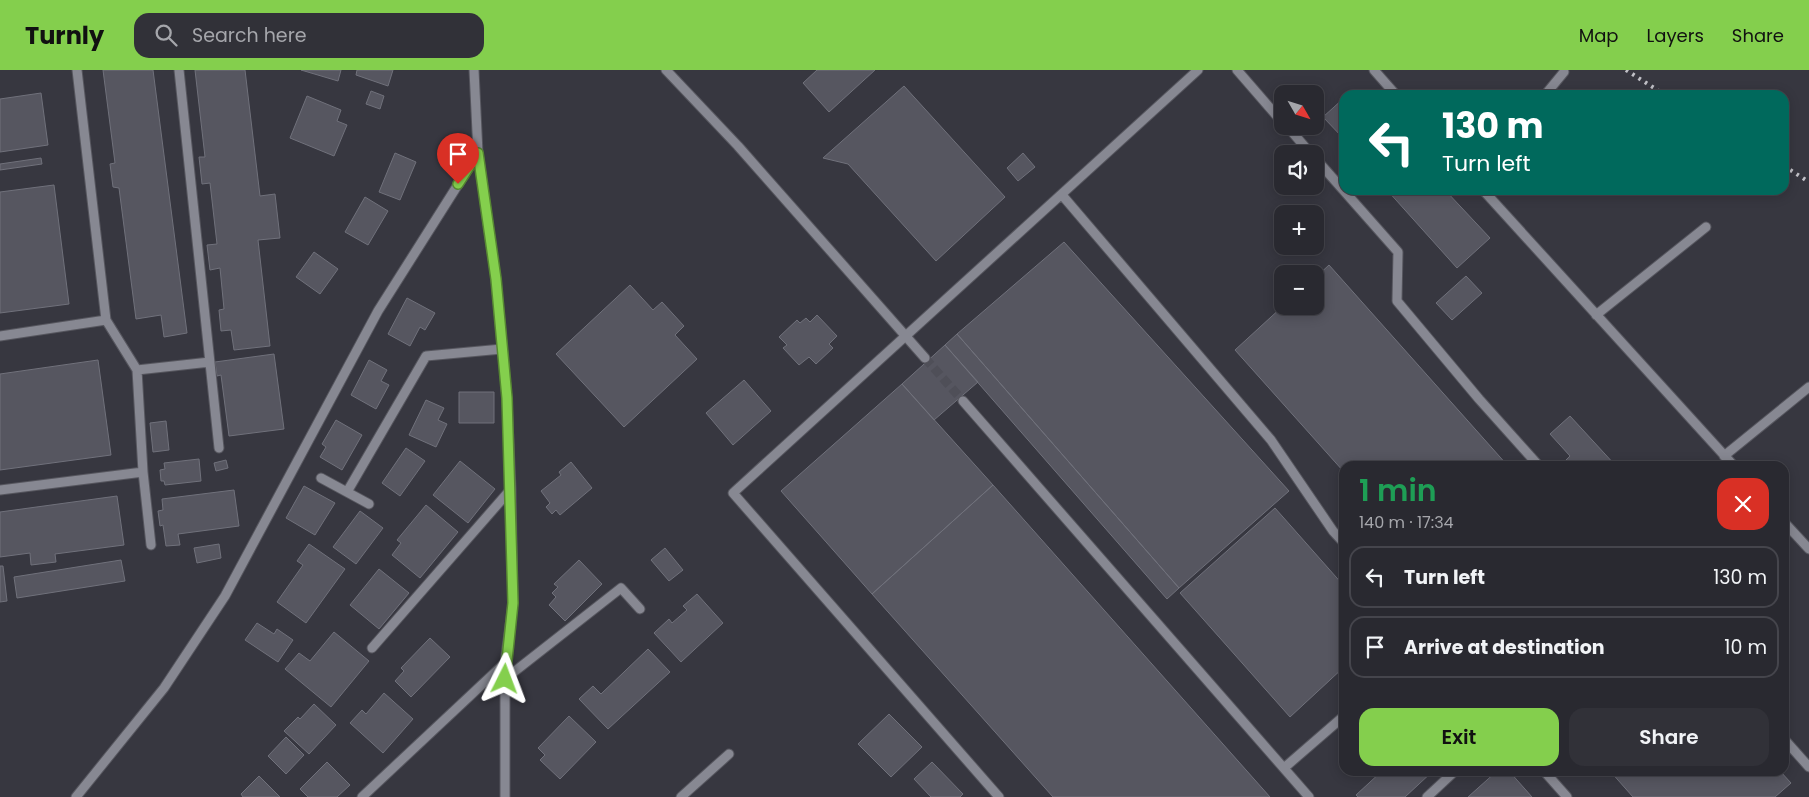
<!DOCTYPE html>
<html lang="en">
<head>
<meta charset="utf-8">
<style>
	:root { --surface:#292930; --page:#313138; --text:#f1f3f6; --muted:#a5a6ab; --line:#45454c; --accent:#84cf4d }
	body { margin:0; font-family:Poppins,sans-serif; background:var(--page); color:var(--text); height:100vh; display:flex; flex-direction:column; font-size:19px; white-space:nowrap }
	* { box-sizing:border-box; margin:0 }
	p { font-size:16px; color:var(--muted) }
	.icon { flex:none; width:28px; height:28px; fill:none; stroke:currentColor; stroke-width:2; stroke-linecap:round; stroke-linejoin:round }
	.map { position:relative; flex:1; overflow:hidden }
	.drawer { position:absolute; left:1339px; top:391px; width:450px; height:315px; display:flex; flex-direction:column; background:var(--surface); border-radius:15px; box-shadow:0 2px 12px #0003,0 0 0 1px var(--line) }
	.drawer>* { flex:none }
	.top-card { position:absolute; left:1339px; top:20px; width:450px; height:105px; border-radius:15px; box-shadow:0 2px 12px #0003,0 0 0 1px var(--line); background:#00695c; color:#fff; overflow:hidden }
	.needle { width:32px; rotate:129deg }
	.buttons { position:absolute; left:1274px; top:15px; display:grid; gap:10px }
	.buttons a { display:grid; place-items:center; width:50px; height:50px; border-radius:10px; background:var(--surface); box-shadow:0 2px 12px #0003,0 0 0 1px var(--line); font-size:25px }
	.pin { position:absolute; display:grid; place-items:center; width:42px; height:42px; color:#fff; margin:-51px -21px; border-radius:50% 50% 50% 0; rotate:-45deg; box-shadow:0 0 5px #0007 }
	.pin .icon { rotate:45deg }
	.me { position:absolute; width:55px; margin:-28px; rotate:3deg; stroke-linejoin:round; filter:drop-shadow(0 0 4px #0008) }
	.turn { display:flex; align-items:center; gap:18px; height:105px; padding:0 20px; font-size:22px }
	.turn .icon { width:65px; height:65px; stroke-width:2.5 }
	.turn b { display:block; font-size:35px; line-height:42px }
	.round { display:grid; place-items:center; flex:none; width:52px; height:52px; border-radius:15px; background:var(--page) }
	.headline { display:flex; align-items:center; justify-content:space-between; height:85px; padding:0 20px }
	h1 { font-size:30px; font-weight:600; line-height:38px; color:#1e9e55 }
	.button { display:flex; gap:10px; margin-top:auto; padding:10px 20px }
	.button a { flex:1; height:58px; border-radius:15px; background:var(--accent); color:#111; font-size:20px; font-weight:600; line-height:58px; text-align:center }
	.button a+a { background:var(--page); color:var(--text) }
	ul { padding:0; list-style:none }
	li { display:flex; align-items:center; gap:15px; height:62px; margin:0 10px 8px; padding:0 10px; border:2px solid var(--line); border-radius:15px }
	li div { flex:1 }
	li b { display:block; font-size:19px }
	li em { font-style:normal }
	header { display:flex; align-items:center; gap:30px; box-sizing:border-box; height:70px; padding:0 25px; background:var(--accent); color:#111 }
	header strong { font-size:24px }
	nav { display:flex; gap:28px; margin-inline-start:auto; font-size:18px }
	.search { width:350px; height:45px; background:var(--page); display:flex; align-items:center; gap:12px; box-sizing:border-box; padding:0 18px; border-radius:15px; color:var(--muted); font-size:19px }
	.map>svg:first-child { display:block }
	.building { fill:#565660; stroke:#70717b }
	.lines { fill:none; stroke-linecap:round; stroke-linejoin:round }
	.minor-tunnel { stroke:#4f4f58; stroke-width:9; stroke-dasharray:9 4.5; stroke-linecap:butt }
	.minor-casing { stroke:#56565e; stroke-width:11 }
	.minor { stroke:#878892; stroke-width:9 }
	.rail { stroke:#c1c1c7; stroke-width:4; stroke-dasharray:2.5 5; stroke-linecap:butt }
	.route-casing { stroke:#568732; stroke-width:12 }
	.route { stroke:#84cf4d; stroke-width:9 }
</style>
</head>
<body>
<header>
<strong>Turnly</strong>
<div class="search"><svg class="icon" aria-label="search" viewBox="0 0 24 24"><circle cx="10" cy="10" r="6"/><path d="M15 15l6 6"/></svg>Search here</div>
<nav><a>Map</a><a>Layers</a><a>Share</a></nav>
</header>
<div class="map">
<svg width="1809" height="727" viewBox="0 0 1809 727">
	<rect width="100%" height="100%" fill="#373740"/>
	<path class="building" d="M103 0H153L187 263 164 267 161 245 136 249 119 118 113 117 110 94 115 93Z
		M195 0H245L260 126 275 124 280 168 258 170 270 276 234 280 231 260 221 261 219 240 224 239 220 198 210 200 207 175 217 174 210 113 202 114 199 87H205Z
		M301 0H341L338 11Z
		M357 0H393L388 16 356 5Z
		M817 0H875L829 42 803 13Z
		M904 16 1005 127 936 191 848 94 823 88Z
		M371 21 384 26 380 39 366 34Z
		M41 23 48 75 0 82V29Z
		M307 26 341 40 337 51 347 55 334 86 290 68Z
		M1344 28V69L1323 47Z
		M395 83 416 92 400 130 379 122Z
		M1023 83 1035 97 1018 111 1007 98Z
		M41 88 42 94 0 100V94Z
		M54 115 69 234 0 243V122Z
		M1387 120H1445L1490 168 1457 198Z
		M365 127 388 141 368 175 345 162Z
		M1064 172 1289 421 1179 518 957 264Z
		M314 182 338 199 320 224 296 207Z
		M1329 195 1508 396H1344V402L1235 280 1283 236H1315V208Z
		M1466 206 1482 223 1452 250 1436 233Z
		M630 215 653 240 662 232 684 256 675 265 697 289 624 357 556 284Z
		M407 228 435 243 425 260 420 257 410 276 388 264Z
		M817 245 837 266 829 274 833 278 816 294 809 287 799 295 783 278 787 275 779 267 797 250 800 253 806 248 810 252Z
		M957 264 1179 518 1167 529 945 275Z
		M945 275 978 312 934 350 902 314Z
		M274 284 284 359 229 366 221 305 217 306 215 292Z
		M98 290 111 385 0 400V304Z
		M369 290 387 300 381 311 389 315 376 339 351 325Z
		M744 310 771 341 733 375 706 343Z
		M902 314 993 415 872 524 781 421Z
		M459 322H494V353H459Z
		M426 330 444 338 438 350 447 354 436 377 409 365Z
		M1570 346 1616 396H1571L1565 391 1570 386 1550 364Z
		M336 350 362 365 342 400 320 387 326 377 322 374Z
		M166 351 169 380 153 382 150 353Z
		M406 378 425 391 400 426 382 413Z
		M199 389 201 411 165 415 164 411H161L160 400 165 399 164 393Z
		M226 390 228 398 216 401 214 393Z
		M460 391 495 419 468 453 433 425Z
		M571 392 592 418 560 445 556 440 552 444 546 437 550 433 541 421 561 405 559 402Z
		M993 415 1270 727H1053L872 524Z
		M304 416 335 433 315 465 286 448Z
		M234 420 239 456 178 464 180 475 166 476 163 455 160 456 158 441 163 440 162 429Z
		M117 426 124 475 55 484 56 492 31 495 30 483 0 487V442Z
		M426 435 458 462 420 508 392 485 401 473 397 470Z
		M1275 438 1344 516V597L1290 647 1180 523Z
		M360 441 383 458 356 494 333 477Z
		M219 474 221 488 197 493 194 478Z
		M309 474 345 499 306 553 277 532 303 495 297 491Z
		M665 478 683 500 669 511 651 490Z
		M121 490 125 511 17 528 14 507Z
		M579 490 602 514 565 551 549 535 556 527 552 523 558 517 554 514Z
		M0 496H3L7 531 0 532Z
		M379 499 409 523 379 559 350 535Z
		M697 524 723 553 681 592 654 563 669 549 672 553 687 540 683 536Z
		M257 553 274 564 277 559 293 570 278 592 245 570Z
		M334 562 369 591 331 637 285 599 299 583 310 591Z
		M430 568 450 587 411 627 395 611 404 601 401 598Z
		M648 579 670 602 608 659 579 629 593 616 601 624Z
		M384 623 413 649 383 683 350 653 362 640 366 644Z
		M314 634 336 655 309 684 284 661 298 647 300 649Z
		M889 644 922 677 891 707 858 674Z
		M569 646 596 672 560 709 540 690 545 685 538 678Z
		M286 667 304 685 286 704 268 686Z
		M327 692 350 715 337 727H308L300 719Z
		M932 692 963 724 960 727H931L914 709Z
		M1382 701H1433L1405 727H1358L1356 725Z
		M1497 701H1509L1532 727H1468Z
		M1610 701H1780L1791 713 1775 727H1633Z
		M259 706 280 727H243L241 724Z"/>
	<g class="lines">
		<path class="minor-tunnel" d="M925 288 963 331"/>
		<defs>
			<path id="minor" d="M179 0 219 378
				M474 0 478 83 496 209 507 328 511 419 513 533 505 593V727
				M666 0 738 76 925 288
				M1237 0 1282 52
				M1374 0 1396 25
				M1545 25 1564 2
				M1287 56 1311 84
				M1315 88 1398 182 1397 231 1479 329 1539 396
				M1483 120 1734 396
				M1062 125 1271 370 1333 461 1344 473
				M1596 245 1706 157
				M106 250 137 300 210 292
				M0 266 106 250 77 0
				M137 300 143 402 151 475
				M963 331 1309 727
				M1724 386 1809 317
				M321 408 369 434
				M0 420 143 402
				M347 422 426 286 502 279
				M1784 452 1809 479
				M372 578 511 419
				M505 609 621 518 640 539
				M1784 669 1809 697
				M1284 698 1344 646
				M1544 701 1567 727
				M76 727 164 618 225 526 378 241 478 83
				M362 727 505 593
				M681 727 729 684
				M999 727 733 423 1198 0
				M1427 727 1455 701"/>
		</defs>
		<use href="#minor" class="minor-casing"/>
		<use href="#minor" class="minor"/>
		<path class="rail" d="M1626 0 1665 25
			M1784 96 1809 112"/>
	</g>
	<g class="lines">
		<defs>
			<path id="route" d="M458 114 478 83 496 209 507 328 513 533 505 609"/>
		</defs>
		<use href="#route" class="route-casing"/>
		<use href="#route" class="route"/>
	</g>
</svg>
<div class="buttons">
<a><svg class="needle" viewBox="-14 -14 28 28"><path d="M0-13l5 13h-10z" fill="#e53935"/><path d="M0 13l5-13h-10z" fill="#a5a6ab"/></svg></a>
<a><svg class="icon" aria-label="sound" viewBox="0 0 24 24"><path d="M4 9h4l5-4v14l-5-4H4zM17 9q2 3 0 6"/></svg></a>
<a>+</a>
<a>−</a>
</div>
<div class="pin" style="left:458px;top:114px;background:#d93025"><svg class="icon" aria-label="arrive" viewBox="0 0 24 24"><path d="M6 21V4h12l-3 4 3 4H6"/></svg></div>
<svg class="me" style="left:505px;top:609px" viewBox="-20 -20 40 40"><path d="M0-17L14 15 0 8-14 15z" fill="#84cf4d" stroke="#fff" stroke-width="4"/></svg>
<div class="top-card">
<div class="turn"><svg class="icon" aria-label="left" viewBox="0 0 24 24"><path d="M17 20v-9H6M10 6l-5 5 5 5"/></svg><div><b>130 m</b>Turn left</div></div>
</div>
<section class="drawer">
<div class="headline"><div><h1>1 min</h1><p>140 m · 17:34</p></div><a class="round" style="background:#d93025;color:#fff"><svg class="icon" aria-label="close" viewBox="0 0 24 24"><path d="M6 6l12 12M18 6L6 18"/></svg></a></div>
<ul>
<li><svg class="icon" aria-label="left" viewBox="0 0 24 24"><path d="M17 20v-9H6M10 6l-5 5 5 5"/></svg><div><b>Turn left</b></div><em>130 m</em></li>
<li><svg class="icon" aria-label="arrive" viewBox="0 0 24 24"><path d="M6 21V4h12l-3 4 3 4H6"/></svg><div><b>Arrive at destination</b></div><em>10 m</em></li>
</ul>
<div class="button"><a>Exit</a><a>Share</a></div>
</section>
</div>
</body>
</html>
